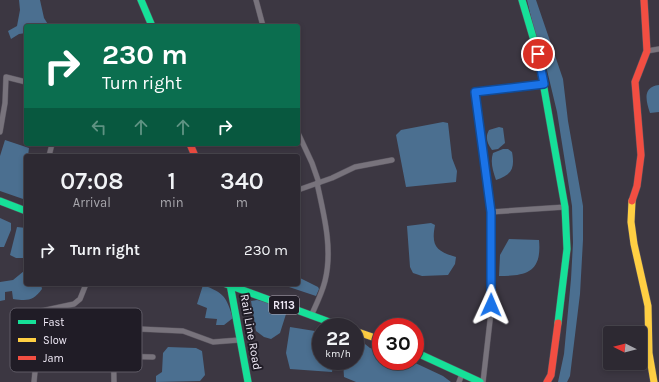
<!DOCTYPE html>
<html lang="en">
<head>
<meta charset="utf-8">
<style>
	:root { --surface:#2d2932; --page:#39353e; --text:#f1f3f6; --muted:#a7a6ac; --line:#48454d }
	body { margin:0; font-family:Karla,sans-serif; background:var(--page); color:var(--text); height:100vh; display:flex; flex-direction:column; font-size:15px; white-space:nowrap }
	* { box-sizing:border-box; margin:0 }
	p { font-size:13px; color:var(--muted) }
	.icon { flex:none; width:22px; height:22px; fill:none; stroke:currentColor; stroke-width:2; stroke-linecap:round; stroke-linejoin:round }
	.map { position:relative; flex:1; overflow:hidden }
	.side { position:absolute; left:24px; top:154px; width:276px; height:132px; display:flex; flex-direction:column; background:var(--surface); border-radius:4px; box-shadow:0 2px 6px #0003,0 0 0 1px var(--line) }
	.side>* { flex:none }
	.banner { position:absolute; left:24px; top:24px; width:276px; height:122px; border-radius:4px; box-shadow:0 2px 6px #0003,0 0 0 1px var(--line); background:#0b6e4f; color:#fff; overflow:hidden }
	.needle { width:26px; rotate:276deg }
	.buttons { position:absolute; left:603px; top:326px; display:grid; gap:8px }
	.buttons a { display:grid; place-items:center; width:44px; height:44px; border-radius:4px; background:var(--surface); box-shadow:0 2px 6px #0003,0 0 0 1px var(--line); font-size:20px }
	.speed { position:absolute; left:312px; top:318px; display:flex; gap:8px; font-size:20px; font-weight:700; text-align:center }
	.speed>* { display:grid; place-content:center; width:52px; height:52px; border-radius:50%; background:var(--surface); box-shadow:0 2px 6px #0003,0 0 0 1px var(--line); line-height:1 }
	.speed small { font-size:10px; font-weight:400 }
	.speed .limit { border:6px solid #d22; background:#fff; color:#111 }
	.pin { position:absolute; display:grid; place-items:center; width:34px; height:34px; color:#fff; margin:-17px; border:2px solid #fff; border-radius:50%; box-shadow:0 1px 4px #0007 }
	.me { position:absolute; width:44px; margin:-22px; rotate:1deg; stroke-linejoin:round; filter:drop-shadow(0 0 3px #0008) }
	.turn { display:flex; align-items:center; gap:14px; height:84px; padding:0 12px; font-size:18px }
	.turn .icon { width:52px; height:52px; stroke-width:2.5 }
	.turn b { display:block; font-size:28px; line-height:34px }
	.lanes { display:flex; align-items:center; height:38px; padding:0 12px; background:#0003; justify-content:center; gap:20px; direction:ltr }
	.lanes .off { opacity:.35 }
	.eta { display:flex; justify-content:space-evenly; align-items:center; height:68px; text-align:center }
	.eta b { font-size:24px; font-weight:600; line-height:28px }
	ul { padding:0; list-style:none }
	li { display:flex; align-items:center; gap:12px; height:56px; padding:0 12px }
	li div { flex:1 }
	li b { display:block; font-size:15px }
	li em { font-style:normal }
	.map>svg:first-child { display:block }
	.water { fill:#4b6f90 }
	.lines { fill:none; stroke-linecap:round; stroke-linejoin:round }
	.street-casing { stroke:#59545e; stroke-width:6 }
	.fast-casing { stroke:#59545e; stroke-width:8 }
	.slow-casing { stroke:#59545e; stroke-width:8 }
	.jam-casing { stroke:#59545e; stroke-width:8 }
	.street { stroke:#78737c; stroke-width:5 }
	.fast { stroke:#16e098; stroke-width:7 }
	.slow { stroke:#ffcf43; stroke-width:7 }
	.jam { stroke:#f24e42; stroke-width:7 }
	.route-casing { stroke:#114b97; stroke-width:10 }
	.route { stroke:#1a73e8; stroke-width:7 }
	.labels { text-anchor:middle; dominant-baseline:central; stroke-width:4; stroke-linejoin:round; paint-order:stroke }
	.shield { fill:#201c26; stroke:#b2acb8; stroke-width:1 }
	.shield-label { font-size:11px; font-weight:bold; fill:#f0eaf7 }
	.street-label { font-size:12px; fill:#f0eaf7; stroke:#201c26 }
	.key { fill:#201c26; stroke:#5e5a65; stroke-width:1 }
	.key-label { font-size:11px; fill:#f0eaf7 }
</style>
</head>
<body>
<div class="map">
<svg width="659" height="382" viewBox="0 0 659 382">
	<rect width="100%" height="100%" fill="#3c3742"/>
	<path class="water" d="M19 0H40L44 18 49 26H26V33L19 34 11 39 8 31 17 26 20 10Z
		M527 0H536L563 79 568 121 583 206V240L580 294 570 376 567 382H558L564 354 571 279 573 243 572 206 557 112 546 66 535 34Z
		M659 85V112L650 113C646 101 642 87 659 85Z
		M443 122 448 123 452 158 457 171 456 182 406 187 396 135 401 130Z
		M499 127 503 128 505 143 498 149 492 150C487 143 485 137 489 130Z
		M5 140 29 148 28 156H26V200L0 191V156Z
		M503 149H508L512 152C515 168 512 175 496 180 493 171 490 162 493 153Z
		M0 218 11 223V230L4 247H0Z
		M431 223 435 225C431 246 436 251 456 257L455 264 448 275 422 276 413 273 410 267 407 226Z
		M17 227 26 228V258H16L10 255Z
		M509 239 539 240C542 272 527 276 499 276L500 255Z
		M24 271 26 273V284H41L42 289C33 301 28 301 13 299L12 291 5 292V300L0 301V282L13 280Z
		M298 277 318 287 319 289 316 296 289 287 290 284H298Z
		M203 285C224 293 226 296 233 318L224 325H216L217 319 205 318 207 308 197 304Z
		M257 300 271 303 286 314 280 333 271 339 264 337 256 331 251 301Z
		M290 327 321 332V361H334L332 372 290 369 286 353Z
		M355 336 370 348 381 351V361H411L443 376 451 382H356L344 377 343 361H355Z
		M168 347 196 348 202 351 205 375 200 381 156 382V376L162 372 163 353Z"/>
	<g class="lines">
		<defs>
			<path id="street" d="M256 0 263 26
				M647 51 659 49
				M0 132 5 103 6 77 26 82
				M298 133 312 163 319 183
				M49 156 52 144
				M298 190 332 178 355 167 392 160
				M491 212 565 207
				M311 316C316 305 322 293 325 281 333 249 324 215 317 183
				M112 356 153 357
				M34 382 36 361 29 355 32 313 74 304 80 299 86 284
				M114 382 113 332 118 328 183 331 213 342 239 340
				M459 382 462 374
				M483 382 491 312V212L475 92 543 83"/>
			<path id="fast" d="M141 0 152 26
				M522 0 538 54 565 207 567 249 558 323
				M0 201 26 211
				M226 284 343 327
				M230 284 248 382
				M415 352 480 382"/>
			<path id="slow" d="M632 201 631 222 634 244 648 306 649 353 654 382
				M355 331 381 340"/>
			<path id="jam" d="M190 144 195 156
				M632 201 637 186 641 155 635 82 647 51 644 0
				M547 382 551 375 558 323"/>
		</defs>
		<use href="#street" class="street-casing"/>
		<use href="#fast" class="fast-casing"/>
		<use href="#slow" class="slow-casing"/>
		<use href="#jam" class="jam-casing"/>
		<use href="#street" class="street"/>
		<use href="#fast" class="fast"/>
		<use href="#slow" class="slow"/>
		<use href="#jam" class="jam"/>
	</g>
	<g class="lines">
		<defs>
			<path id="route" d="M491 305V212L475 92 544 84 538 54"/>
		</defs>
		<use href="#route" class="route-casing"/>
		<use href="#route" class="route"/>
	</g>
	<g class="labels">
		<rect class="shield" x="269" y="296" width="30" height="18" rx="3"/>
		<g class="shield-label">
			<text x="284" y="305">R113</text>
		</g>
		<g class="street-label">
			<text transform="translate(251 332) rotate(80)">Rail Line Road</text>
		</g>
	</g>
	<rect x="10" y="308" width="132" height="64" rx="6" class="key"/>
	<rect x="18" y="320" width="18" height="4" fill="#16e098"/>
	<rect x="18" y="338" width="18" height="4" fill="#ffcf43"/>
	<rect x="18" y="356" width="18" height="4" fill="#f24e42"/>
	<g class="key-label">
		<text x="43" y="326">Fast</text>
		<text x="43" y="344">Slow</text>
		<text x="43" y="362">Jam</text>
	</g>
</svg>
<div class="buttons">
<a><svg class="needle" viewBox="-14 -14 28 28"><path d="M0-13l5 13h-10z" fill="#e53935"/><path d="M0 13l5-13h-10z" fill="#a7a6ac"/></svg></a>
</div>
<div class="speed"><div>22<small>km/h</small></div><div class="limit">30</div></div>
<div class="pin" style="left:538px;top:54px;background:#d93025"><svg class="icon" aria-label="arrive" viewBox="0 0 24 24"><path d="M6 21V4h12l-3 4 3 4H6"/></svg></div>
<svg class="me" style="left:491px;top:305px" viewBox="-20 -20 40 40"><path d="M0-17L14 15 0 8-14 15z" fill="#1a73e8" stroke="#fff" stroke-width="4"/></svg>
<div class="banner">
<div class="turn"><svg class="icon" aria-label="right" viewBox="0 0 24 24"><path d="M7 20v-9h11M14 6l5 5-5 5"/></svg><div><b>230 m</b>Turn right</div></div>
<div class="lanes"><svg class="icon off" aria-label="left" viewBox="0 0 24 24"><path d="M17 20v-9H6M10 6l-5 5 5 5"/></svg><svg class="icon off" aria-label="ahead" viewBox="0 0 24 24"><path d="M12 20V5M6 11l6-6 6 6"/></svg><svg class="icon off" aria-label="ahead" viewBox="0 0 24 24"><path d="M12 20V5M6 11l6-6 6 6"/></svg><svg class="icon" aria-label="right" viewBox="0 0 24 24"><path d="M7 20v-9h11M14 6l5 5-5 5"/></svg></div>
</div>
<section class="side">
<div class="eta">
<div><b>07:08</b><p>Arrival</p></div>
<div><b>1</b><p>min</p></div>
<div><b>340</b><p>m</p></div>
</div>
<ul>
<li><svg class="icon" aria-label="right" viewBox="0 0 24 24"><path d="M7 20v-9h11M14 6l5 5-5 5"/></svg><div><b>Turn right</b></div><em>230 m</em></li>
</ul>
</section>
</div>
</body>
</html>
